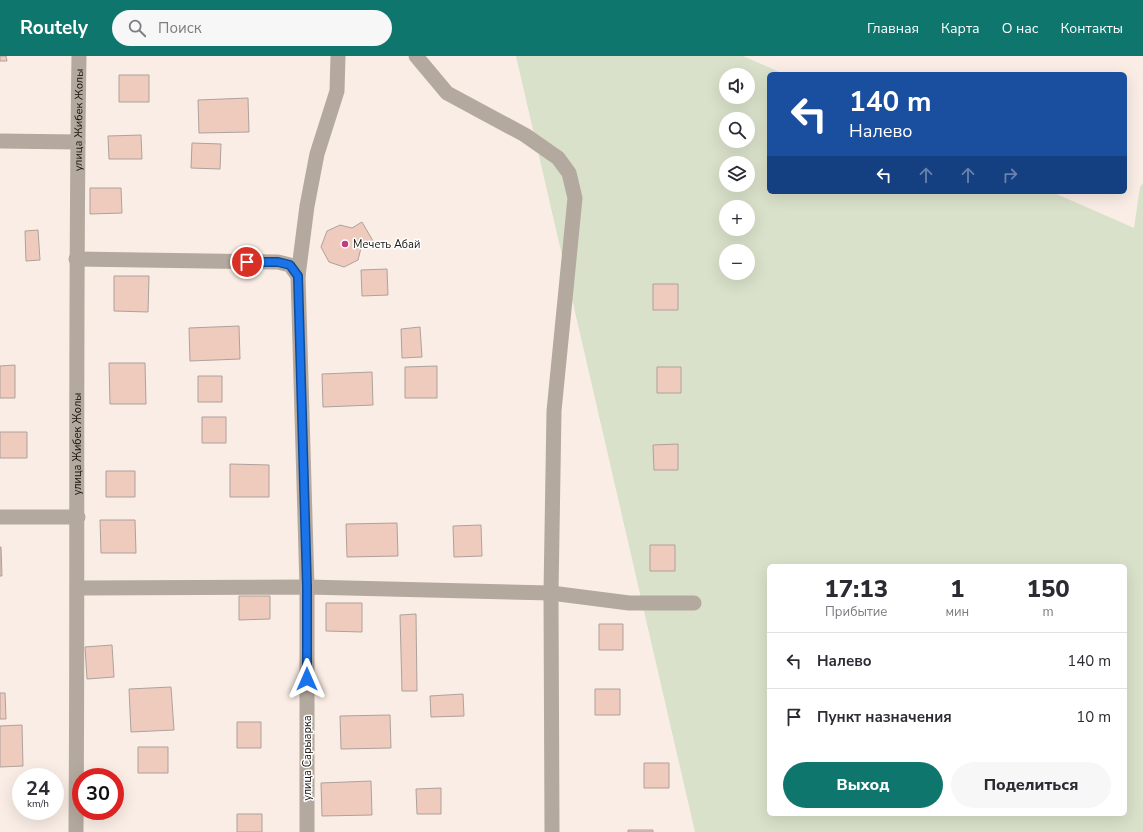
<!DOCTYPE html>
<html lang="ru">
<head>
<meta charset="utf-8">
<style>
	:root { --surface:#fff; --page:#f7f7f7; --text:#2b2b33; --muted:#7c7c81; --line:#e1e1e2; --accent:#0f766e }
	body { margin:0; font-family:"Nunito Sans",sans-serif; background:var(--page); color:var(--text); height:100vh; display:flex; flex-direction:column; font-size:15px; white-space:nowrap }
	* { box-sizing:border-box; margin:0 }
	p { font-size:13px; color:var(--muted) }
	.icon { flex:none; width:22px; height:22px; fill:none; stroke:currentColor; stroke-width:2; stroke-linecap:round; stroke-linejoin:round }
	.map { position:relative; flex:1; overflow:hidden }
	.side { position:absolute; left:767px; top:508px; width:360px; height:252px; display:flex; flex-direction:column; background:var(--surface); border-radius:6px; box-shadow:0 4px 16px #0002 }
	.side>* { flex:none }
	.banner { position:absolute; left:767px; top:16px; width:360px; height:122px; border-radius:6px; box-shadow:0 4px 16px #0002; background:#1a4fa0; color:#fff; overflow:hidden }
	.buttons { position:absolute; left:719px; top:12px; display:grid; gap:8px }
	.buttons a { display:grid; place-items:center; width:36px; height:36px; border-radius:50%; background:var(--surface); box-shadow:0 4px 16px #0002; font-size:20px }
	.speed { position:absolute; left:12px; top:712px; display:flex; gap:8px; font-size:20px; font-weight:700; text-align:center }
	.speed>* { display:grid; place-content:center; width:52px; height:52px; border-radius:50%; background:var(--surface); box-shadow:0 4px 16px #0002; line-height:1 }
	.speed small { font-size:10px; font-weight:400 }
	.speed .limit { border:6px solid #d22; background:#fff; color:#111 }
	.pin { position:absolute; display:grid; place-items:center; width:34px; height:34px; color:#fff; margin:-17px; border:2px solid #fff; border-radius:50%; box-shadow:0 1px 4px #0007 }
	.me { position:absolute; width:44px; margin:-22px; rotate:0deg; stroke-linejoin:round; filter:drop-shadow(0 0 3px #0008) }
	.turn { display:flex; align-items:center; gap:14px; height:84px; padding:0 16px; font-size:18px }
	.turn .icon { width:52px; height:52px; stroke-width:2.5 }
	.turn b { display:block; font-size:28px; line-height:34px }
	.lanes { display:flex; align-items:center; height:38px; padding:0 16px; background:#0003; justify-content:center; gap:20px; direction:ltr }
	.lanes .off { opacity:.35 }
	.eta { display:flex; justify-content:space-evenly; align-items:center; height:68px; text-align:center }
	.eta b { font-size:24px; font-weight:800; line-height:28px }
	.primary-button { display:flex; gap:8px; margin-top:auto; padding:8px 16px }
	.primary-button a { flex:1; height:46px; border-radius:24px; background:var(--accent); color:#fff; font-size:16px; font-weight:800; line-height:46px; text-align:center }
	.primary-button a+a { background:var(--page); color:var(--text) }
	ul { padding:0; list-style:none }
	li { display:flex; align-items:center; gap:12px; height:56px; padding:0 16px; border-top:1px solid var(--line) }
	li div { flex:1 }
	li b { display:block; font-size:15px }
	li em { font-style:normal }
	header { display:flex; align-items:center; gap:24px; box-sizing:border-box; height:56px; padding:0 20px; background:var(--accent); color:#fff }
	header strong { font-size:19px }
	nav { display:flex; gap:22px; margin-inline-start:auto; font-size:14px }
	.search { width:280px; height:36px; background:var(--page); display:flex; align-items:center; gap:10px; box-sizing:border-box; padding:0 14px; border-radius:22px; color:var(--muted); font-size:15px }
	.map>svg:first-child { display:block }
	.green { fill:#d9e1ca; fill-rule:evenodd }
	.building { fill:#efcbbe; stroke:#aea19c }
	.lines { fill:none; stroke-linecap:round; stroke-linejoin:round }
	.street { stroke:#b4a99e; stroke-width:15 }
	.route-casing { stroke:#114b97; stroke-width:10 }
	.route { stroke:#1a73e8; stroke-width:7 }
	.poi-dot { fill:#c03c80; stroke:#fff; stroke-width:1.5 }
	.labels { text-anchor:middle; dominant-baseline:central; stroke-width:3; stroke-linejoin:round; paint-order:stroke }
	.street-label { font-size:11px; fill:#171310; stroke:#fff }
	.poi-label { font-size:11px; fill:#171310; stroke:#fff; text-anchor:start }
</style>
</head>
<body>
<header>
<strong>Routely</strong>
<div class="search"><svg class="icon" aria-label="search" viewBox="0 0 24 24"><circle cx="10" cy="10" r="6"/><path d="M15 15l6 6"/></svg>Поиск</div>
<nav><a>Главная</a><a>Карта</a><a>О нас</a><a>Контакты</a></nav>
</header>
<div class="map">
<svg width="1143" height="776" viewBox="0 0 1143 776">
	<rect width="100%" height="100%" fill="#f9ede5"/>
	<path class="green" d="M516 0H743L784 18H769V136H1052L1134 172 1140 131 1143 127V776H695ZM726 19H748V41H726ZM726 63H748V85H726ZM726 107H748V129H726ZM726 151H748V173H726ZM726 195H748V217H726ZM769 510H1125V758H769Z"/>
	<path class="building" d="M0 0H6L7 5H0Z
		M119 19H149V46H119Z
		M248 42 249 76 199 77 198 44Z
		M141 79 142 103H109L108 80Z
		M192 87 221 88 220 113 191 112Z
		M90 132H121L122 157 90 158Z
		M362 166 373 185 361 192 358 204 344 211 329 206 321 191 327 175 340 169 352 172Z
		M38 174 40 204 26 205 25 175Z
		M387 213 388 239 362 240 361 214Z
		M114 220H149L148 256 114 255Z
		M653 228H678V254H653Z
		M239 270 240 303 190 305 189 272Z
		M420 271 422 301 402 302 401 273Z
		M109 307H145L146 348H110Z
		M15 309V342H0V310Z
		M437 310V342H405V311Z
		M657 311H681V337H657Z
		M372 316 373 349 323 351 322 318Z
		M198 320H222V346H198Z
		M202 361H226V387H202Z
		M0 376H27V402H0Z
		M678 388V414H654L653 389Z
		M230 408 269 409V441H230Z
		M106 415H135V441H106Z
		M100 464H135L136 497H101Z
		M397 467 398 500 347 501 346 468Z
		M481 469 482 500 454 501 453 470Z
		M650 489H675V515H650Z
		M0 491H1L2 520H0Z
		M239 540H270V563L239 564Z
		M326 547H362V576L326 575Z
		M416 558 417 635H402L400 559Z
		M599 568H623V594H599Z
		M112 589 114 621 87 623 85 591Z
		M171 631 174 674 131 676 129 633Z
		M595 633H620V659H595Z
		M0 637H5L6 663H0Z
		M463 638 464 660 431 661 430 640Z
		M390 659 391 692 341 693 340 660Z
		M237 666H261V692H237Z
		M22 669 23 710 0 711V670Z
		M138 691H168V717H138Z
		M644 707H669V732H644Z
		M371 725 372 759 322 760 321 727Z
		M441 732V758H417L416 733Z
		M237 758H262V776H237Z
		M628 774H653V776H628Z"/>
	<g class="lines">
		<g class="street">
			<path d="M416 0 447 37 525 79 558 102 569 117 575 142 554 355 551 537 552 776"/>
			<path d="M0 85 78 86"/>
			<path d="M76 203 278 206 290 209 298 220"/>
			<path d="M0 461H78"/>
			<path d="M78 532 307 531 551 537 629 547H694"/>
			<path id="s1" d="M76 776C78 517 75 259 79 0"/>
			<path d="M307 776V531L298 220 307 150 317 98 337 35 338 0"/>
		</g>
	</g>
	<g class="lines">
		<defs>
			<path id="route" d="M247 206H278L290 209 298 220 307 531V623"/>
		</defs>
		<use href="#route" class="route-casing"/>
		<use href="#route" class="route"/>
	</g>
	<circle class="poi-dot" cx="345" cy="188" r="4"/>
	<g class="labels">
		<g class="street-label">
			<text stroke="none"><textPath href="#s1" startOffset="712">улица Жибек Жолы</textPath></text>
			<text stroke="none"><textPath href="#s1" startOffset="388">улица Жибек Жолы</textPath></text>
			<text transform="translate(307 702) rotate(-90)">улица Сарыарка</text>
		</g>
		<g class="poi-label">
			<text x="353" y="188">Мечеть Абай</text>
		</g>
	</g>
</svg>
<div class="buttons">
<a><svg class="icon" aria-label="sound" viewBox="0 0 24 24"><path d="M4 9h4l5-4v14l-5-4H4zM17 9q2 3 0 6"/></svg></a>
<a><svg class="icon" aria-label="search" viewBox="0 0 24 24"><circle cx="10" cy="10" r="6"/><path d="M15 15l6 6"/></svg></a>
<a><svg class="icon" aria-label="layers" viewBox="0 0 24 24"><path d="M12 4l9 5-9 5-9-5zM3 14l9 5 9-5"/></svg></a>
<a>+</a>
<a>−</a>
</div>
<div class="speed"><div>24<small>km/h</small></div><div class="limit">30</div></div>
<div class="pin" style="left:247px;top:206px;background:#d93025"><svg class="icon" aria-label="arrive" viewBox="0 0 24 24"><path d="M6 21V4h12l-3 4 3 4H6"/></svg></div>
<svg class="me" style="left:307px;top:623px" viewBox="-20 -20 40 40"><path d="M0-17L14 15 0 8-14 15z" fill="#1a73e8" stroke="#fff" stroke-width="4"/></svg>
<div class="banner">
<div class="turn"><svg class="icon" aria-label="left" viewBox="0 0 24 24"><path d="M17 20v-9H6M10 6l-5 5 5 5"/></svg><div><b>140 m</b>Налево</div></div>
<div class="lanes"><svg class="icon" aria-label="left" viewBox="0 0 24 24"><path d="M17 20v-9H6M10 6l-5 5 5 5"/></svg><svg class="icon off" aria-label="ahead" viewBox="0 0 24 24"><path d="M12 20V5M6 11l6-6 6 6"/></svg><svg class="icon off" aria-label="ahead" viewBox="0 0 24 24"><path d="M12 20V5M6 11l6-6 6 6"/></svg><svg class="icon off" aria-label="right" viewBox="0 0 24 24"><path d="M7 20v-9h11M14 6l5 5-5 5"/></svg></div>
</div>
<section class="side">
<div class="eta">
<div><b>17:13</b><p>Прибытие</p></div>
<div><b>1</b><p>мин</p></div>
<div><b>150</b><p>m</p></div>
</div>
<ul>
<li><svg class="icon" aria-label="left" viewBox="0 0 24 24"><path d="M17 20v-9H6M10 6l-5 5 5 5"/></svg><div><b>Налево</b></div><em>140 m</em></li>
<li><svg class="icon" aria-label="arrive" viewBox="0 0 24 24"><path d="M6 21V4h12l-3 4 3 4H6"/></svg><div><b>Пункт назначения</b></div><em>10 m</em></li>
</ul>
<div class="primary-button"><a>Выход</a><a>Поделиться</a></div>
</section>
</div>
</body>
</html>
